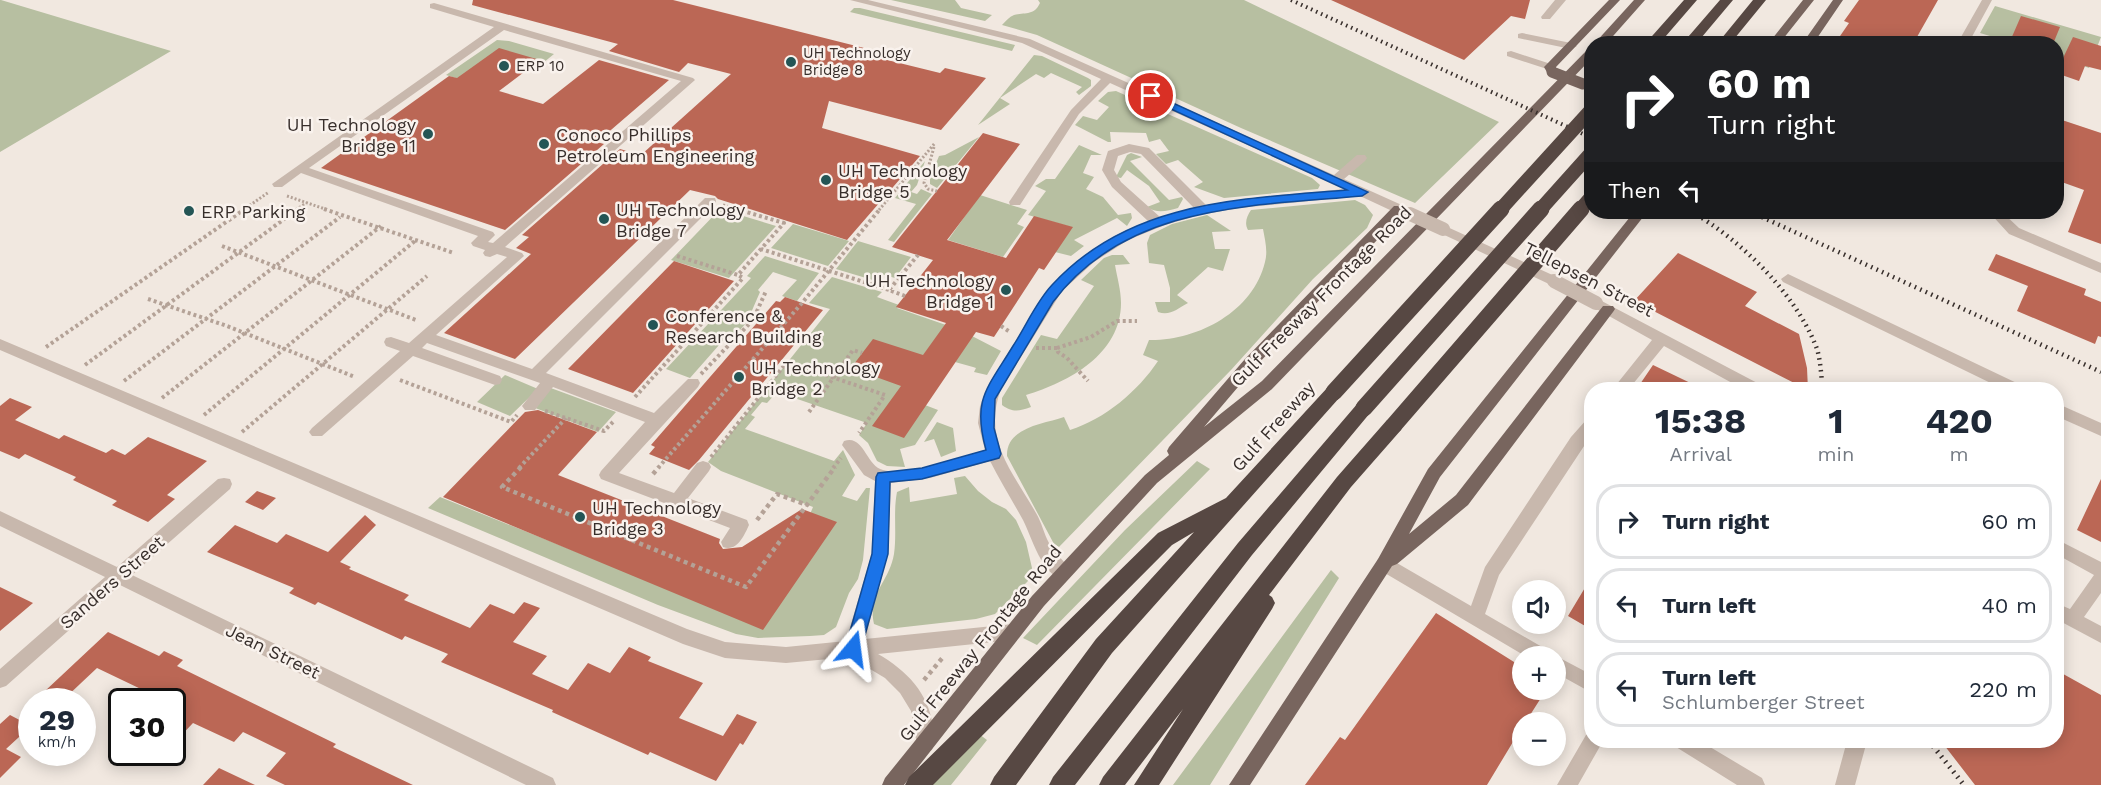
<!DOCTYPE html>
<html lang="en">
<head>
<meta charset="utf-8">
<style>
	:root { --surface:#fff; --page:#f6f6f7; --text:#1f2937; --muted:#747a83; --line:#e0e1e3 }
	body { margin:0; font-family:"Work Sans",sans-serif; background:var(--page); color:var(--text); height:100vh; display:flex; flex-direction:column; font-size:22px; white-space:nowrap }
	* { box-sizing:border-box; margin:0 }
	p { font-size:20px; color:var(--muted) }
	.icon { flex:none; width:33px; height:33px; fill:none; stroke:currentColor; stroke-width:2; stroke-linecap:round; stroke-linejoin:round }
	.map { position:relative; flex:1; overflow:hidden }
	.details { position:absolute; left:1584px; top:382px; width:480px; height:366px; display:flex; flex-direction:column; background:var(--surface); border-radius:24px; box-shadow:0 3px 15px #0003 }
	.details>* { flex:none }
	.banner { position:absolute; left:1584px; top:36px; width:480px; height:183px; border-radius:24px; box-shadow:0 3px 15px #0003; background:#202124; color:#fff; overflow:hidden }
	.tools { position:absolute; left:1512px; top:580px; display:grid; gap:12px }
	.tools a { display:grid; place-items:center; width:54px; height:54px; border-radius:50%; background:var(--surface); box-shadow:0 3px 15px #0003; font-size:30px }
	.speed { position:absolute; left:18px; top:688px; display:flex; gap:12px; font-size:30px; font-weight:700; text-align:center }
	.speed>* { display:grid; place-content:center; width:78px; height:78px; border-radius:50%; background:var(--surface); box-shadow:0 3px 15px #0003; line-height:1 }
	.speed small { font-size:15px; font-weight:400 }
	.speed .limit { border:3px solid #111; border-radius:9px; background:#fff; color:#111 }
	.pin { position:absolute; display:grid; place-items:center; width:51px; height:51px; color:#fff; margin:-26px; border:3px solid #fff; border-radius:50%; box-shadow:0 2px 6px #0007 }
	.me { position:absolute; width:66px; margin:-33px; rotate:16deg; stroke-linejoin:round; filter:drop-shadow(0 0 4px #0008) }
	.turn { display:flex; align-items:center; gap:21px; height:126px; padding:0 24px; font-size:27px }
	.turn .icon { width:78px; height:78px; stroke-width:2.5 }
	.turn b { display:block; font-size:42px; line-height:51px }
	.then { display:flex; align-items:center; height:57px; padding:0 24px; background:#0003; gap:12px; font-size:22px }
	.eta { display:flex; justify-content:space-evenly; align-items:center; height:102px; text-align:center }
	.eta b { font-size:36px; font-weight:700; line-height:42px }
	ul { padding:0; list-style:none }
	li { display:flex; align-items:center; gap:18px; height:75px; margin:0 12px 9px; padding:0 12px; border:3px solid var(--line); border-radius:24px }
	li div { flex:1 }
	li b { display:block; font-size:22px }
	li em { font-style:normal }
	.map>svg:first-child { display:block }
	.green { fill:#b7bfa1 }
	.building { fill:#bb6755 }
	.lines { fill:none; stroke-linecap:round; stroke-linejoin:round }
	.path-far2 { stroke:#b4a297; stroke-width:3; stroke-dasharray:2 2; stroke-linecap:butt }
	.path-far1 { stroke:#b4a297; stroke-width:4; stroke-dasharray:3 3; stroke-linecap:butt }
	.path { stroke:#b4a297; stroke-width:4.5; stroke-dasharray:4 4; stroke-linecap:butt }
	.minor { fill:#c8b8ad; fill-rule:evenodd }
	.major { fill:#78655e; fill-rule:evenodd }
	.highway { fill:#574843; fill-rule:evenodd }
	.rail-far2 { stroke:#372e2b; stroke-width:4; stroke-dasharray:1.5 4; stroke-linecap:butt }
	.rail-far1 { stroke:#372e2b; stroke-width:4.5; stroke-dasharray:1.5 4.5; stroke-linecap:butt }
	.rail { stroke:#372e2b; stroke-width:5; stroke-dasharray:1.5 5; stroke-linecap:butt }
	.minor-bridge { stroke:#c8b8ad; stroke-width:14 }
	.major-bridge { stroke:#78655e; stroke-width:11 }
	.highway-bridge-far1 { stroke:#574843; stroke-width:14 }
	.highway-bridge { stroke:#574843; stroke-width:17 }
	.route { fill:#1a73e8; stroke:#114b97; stroke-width:1.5 }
	.poi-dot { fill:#245555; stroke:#f9f2ed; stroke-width:2 }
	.labels { text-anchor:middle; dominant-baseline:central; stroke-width:5; stroke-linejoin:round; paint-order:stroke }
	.far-poi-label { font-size:15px; fill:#372e2b; stroke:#f9f2ed; text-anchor:start }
	.poi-label { font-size:18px; fill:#372e2b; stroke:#f9f2ed; text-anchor:start }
	.street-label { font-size:18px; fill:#372e2b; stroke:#f9f2ed }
</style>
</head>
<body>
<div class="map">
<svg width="2101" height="785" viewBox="0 0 2101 785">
	<rect width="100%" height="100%" fill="#f1e8e0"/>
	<path class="green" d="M0 0H1L171 51 0 152Z
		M891 0H955L961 8 992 15 985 21Z
		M1038 0H1244L1499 122 1415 203 1241 128 1037 35 1002 25C1006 21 1009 17 1014 15 1025 12 1034 16 1040 3Z
		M1995 6 2101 37 2089 68 2057 57 2056 44 2013 43 1980 33Z
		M854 8H860L1015 45 1012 51 850 12Z
		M497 40 509 41 554 54 543 63 498 49V91L446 75Z
		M1034 55 1042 56 1088 78 1091 80V86L1079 95 1076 92 1082 87 1051 73 1044 78 1036 74 1000 98 1010 104 978 125Z
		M1116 91 1312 178 1320 185 1318 189 1224 198 1194 187 1203 182 1178 160 1166 164 1156 154 1169 151 1160 139 1149 142 1146 133 1110 132 1111 142H1108L1075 125 1083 116 1097 120 1109 107 1098 101 1108 92Z
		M979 137 937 188 930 184V178L939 156 945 155Z
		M1079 145 1102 155H1091L1083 173 1094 177 1086 189 1103 197 1118 215 1131 213 1132 218 1127 226 1117 218 1074 240 1084 246 1071 256 1055 252 1071 227 1028 215 1046 191 1035 186 1046 179H1055Z
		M1131 153 1142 157 1130 161 1169 200 1182 197 1183 199 1178 208C1167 211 1157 214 1147 207L1160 202 1149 186 1127 170 1121 178 1116 177 1127 155Z
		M925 161 917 185 911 192 917 194 921 189 932 194 894 242 888 240 916 204 895 198Z
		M980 195 1027 210 1017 224 1024 227 1003 257 948 240Z
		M1355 200 1365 205 1373 215 1367 228 1313 279 1231 370 1059 547 1054 544 1007 456C1006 427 1044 424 1064 417L1070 430C1105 419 1138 391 1158 361L1143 355 1149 340C1197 341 1253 312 1265 262 1268 251 1265 240 1263 229L1248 230C1244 223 1247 216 1251 210Z
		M720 209 776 226 729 278 671 260Z
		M1207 215 1231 231 1212 232 1215 249H1230L1223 271 1208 267 1177 295 1188 303C1177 309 1170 316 1158 312L1155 302H1170V288L1164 265 1149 263 1147 243 1150 235 1172 224Z
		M793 224 849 241 828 266 771 248Z
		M858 241 911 257 895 278 881 274 876 281 836 269Z
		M1112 255H1123L1130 264 1115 265C1117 277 1121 290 1121 303 1121 354 1069 382 1026 395L1031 407C1019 411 1013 413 1002 405V398L1041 335 1057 339 1094 286 1081 280 1104 258Z
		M765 256 819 273 797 301 782 296 797 280 773 272 758 290 760 292 747 322 733 338 727 336 690 378 666 369 751 278 747 276Z
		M832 277 882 292 877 297 899 305 897 308 946 325 904 386 925 405 938 410 915 445 900 449 905 467 887 466 877 461 868 443 859 435 867 423 777 392 767 403 762 402 751 415 755 417 745 429 834 461 843 450 855 475 842 496 857 501 866 488H870L863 560 858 579 849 593 836 627 824 635 810 636 758 638 736 634 658 605 428 508 440 497 763 627 813 507 721 471 708 462 830 309 809 303Z
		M972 336 1001 351 987 375 974 372 976 368 973 367 955 362Z
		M505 375 538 389 510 416 477 402Z
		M548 387 616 412 598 432 530 406Z
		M937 422 953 428 956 451 941 457 934 439 924 442Z
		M1197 461 1210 469 1037 645 1023 638 1125 530Z
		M965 476 978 491 992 502 1006 509 1016 520 1026 542 1032 568 1028 581 995 614 976 619 887 629 874 624C867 593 889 583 894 554 897 533 893 512 897 492L909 487 910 502 957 494 954 478Z
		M1331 570 1339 578 1210 785H1173Z
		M979 734 987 740 951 785H926Z"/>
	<path class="building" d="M473 0H673L880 52 875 57 940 73 945 68 986 78 941 130 829 101 822 128 920 156 847 240 718 199 715 196 690 190 515 359 444 333 531 254 516 248 529 237 522 235 620 149 641 155 731 74 688 63 679 72 609 51 618 44 472 5Z
		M1331 0H1530L1525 19 1511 16 1464 60Z
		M1859 0H1938L1913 44H1884L1864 37 1860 44 1838 39 1849 23 1844 21Z
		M2021 16 2060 27 2053 44H2026L2011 39Z
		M2073 37 2101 46V70L2085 66 2079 81 2056 73Z
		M499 48 540 60 499 91 543 104 599 60 669 80 597 142 604 144 505 230 321 168 449 76 457 78Z
		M2056 118 2101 133V244L2068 232 2084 190 2056 180Z
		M983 133 1020 144 947 240 1006 258 1034 216 1073 227 1044 270 1039 268 994 337 976 332 904 438 872 426 901 386 851 368 873 339 923 355 946 323 896 307 933 260 892 247Z
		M1678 253 1757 292 1745 306 1799 334 1807 368 1808 390 1634 301Z
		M1996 254 2086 289 2084 295 2101 302V337L2098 336 2095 344 2017 311 2028 286 1988 270Z
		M674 261 734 281 633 393 568 369Z
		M785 297 823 310 699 460 689 470 649 454 655 447 651 445 776 301 780 302Z
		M1653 365 1705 390H1636Z
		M10 398 32 407 15 420 59 439 64 435 106 453 112 449 125 455 148 437 207 461 167 495 175 499 148 522 112 505 117 501 73 480 76 477 25 454 19 459 0 451V406Z
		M538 410 597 432 558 475 720 539 719 543 723 549 742 547 802 509 837 522 763 630 443 497 525 412Z
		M2101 479V542L2077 530Z
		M257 491 276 498 263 510 245 502Z
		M365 515 376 525 340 562 351 567 349 569 409 595 404 600 470 628 490 604 514 614 524 602 540 608 513 642 547 656 532 674 568 690 588 663 610 673 629 647 651 657 648 661 703 683 679 718 723 736 737 714 757 722 743 745 740 743 716 781 650 752 648 755 552 712 553 710 441 662 448 654 405 636 402 640 318 602 315 605 289 593 294 588 207 552 235 525 277 543 286 534 328 552Z
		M1592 576V630L1568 616Z
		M0 587 33 603 0 631Z
		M1436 613 1522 667V690H1546L1525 723H1522V727L1487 785H1305L1340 737 1345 740Z
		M108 632 159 656 164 651 183 660 177 666 336 744 333 747 413 785H285L266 776 286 753 243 732 234 742 193 723 172 745V702H168L97 668 63 700 45 691Z
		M2056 670 2101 695V785H1975L1941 741H2056Z
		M10 715 31 726 6 749 21 757 0 778V724Z
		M219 768 255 785H203Z"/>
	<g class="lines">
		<path class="path-far2" d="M934 147 924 183 928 189 937 191
			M287 196 328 210
			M723 205 741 210
			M243 210 269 192
			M296 210 306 203
			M879 210 935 143"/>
		<path class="path-far1" d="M324 209 454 253
			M736 209 784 223 761 249 889 290
			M222 246 416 320
			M677 256 738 275 761 249
			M905 296 889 290 918 255
			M148 299 227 326 355 377
			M1001 326 1010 332
			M46 347 245 209
			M1036 348H1057L1058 352 1067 358 1088 381
			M1057 348 1091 337 1117 321H1137
			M85 365 298 209
			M701 374 753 320 766 291
			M400 380 511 422 517 415
			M124 381 340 217
			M635 397 743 278 738 275
			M162 398 381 226
			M545 411 604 431 614 421
			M809 412 853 350 862 353
			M204 415 416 240
			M242 432 427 276
			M711 457 787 362 885 395 859 433
			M519 468 566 418
			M658 468 802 303 880 209
			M833 468 841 458"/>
		<path class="path" d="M521 467 502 487 746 587 835 467
			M653 474 659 467
			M757 520 777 494 807 505
			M924 680 944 656"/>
		<path class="minor" d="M850 0H868L1030 39 1334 175 1357 155H1365L1367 158 1365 161 1344 179 1415 211 1416 214 1410 218 1405 217 1360 196 1239 208 1199 215 1165 225 1128 240 1094 262 1062 291 1001 389C982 439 1012 471 1036 513 1042 523 1044 534 1049 543 1055 554 1066 562 1072 573L1069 578C1045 586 1031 535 1023 520 1012 500 1000 481 990 461L930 478 891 483 888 553 865 639 1013 624 1019 626 1022 632 1019 638 1013 640 878 654C906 670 929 693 933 727 934 735 935 743 932 750L925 753 918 750 911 711 900 693 885 678 850 657 786 663 725 658 683 644 0 350V339L687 629 725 642 786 647 846 641 872 553 875 481 864 475 842 445 844 441C864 434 866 466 883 470 911 477 958 458 985 450L978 423 980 406 989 384 1044 295 1084 256 1119 234 1149 222 1112 187 1102 170 1108 151 1129 144 1149 148 1206 205 1279 195 1345 189 1110 83 1079 114 1020 205H1010L1009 202 1071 110 1101 79 1022 43ZM1130 152 1141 154 1194 208 1160 217 1121 182 1114 170 1118 156Z
			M1555 0H1566L1550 19H1542L1541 17Z
			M1982 0H1992L1968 44H1957Z
			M434 3 693 78 695 80 505 247 522 253 524 256 436 335 532 369 705 198H715L716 201 715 204 546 373 654 413 688 379H698L700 383 698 387 619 473 674 493 697 463 703 461 709 463 711 467 709 471 688 498 747 520 749 525C744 536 737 552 723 547L721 542 730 528 601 479 599 475 601 471 645 422 553 387 535 410H525L522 406 540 383 427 343 422 348 500 376 502 380 500 384 495 385 413 356 322 436H312L309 432 312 428 400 351 386 346 384 342 386 338 391 337 409 343 507 257 497 254 490 257 485 256 483 253 485 250 473 246 471 243 478 236 301 173 282 187H274L272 184 494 27 430 8V4ZM504 30 681 81 493 243 488 242 495 235 493 232 309 168Z
			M1522 33 1571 43 1577 46 1571 49 1518 38V34Z
			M1511 51 1554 65 1556 67 1550 70 1507 56V52Z
			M1989 212H2002L2019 228 2101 263V273L2009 234Z
			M1443 225 1559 278 1561 281 1559 284H1549L1438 232 1436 229Z
			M1788 274 2023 386 2025 390H2005L1783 282 1781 279Z
			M1596 298 1763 386 1765 390H1745L1664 346 1628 390H1612L1652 340 1591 306 1589 303Z
			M2056 403 2101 423V436L2056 416Z
			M1592 417V434L1499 575 1485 614 1549 651 1552 657H1527L1378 569 1376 564 1378 559 1384 557 1390 559 1471 606 1485 567 1571 437 1587 419Z
			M224 478 230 479 232 484 230 489 132 575 553 778 556 785H526L120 585 6 686 0 688V669L105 577 0 526V511L117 567 218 479Z
			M2056 539 2101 562V593L2084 617 2101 626V643L2056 619V603L2070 609 2094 575 2056 554Z
			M1556 656 1592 675V693L1556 673V657H1553Z
			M1592 733V741H1603L1578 785H1557L1586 735Z
			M1673 741H1700L1762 778 1765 785H1737L1676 747Z
			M1847 741H1867L1855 785H1835Z"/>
		<path class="major" d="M1609 0H1620L1556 67V74H1548L1544 67 1546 65Z
			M1634 0H1645L1606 44H1594Z
			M1803 0H1814L1779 44H1768Z
			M1833 0H1843L1813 44H1802Z
			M1592 48V58L1272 389 1157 483 1044 606 904 785H882L885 778 1032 596 1145 475 1169 455 1167 451 1169 447 1245 359 1394 206H1404L1405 209 1404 212 1255 367 1204 427 1262 381 1588 49Z
			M1583 81 1592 84V91L1579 86V82Z
			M1634 212H1647L1440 477 1409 534 1456 495 1603 306H1613L1615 309 1613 312 1468 505 1397 564 1392 566 1250 785H1229L1378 559 1428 469Z"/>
		<path class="highway" d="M1684 0H1697L1659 44H1645Z
			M1720 0H1733L1696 44H1682Z
			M1753 0H1766L1730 44H1717Z
			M1334 385 1340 387 1343 392 1340 397 1112 653 1016 785H990L994 777 1096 639 1194 532 1172 545 933 785H905L909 777 1158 533 1226 498 1328 387Z
			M1364 401 1370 403 1373 408 1370 413 1252 555 1075 785H1049L1053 777 1238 543 1358 403Z
			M1394 418 1401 420 1403 425 1401 430 1351 487 1269 595 1272 597 1275 603 1272 609 1159 785H1134L1183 709 1125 785H1099L1103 777 1337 477 1387 420Z"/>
		<path class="rail-far2" d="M1291 0 1592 138"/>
		<path class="rail-far1" d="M1692 212C1741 240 1797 295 1817 349 1821 362 1821 377 1823 390
			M1751 212 2101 372"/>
		<path class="rail" d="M1929 741 1964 785"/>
		<path class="minor-bridge" d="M1410 214 1443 229
			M1554 281 1596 303"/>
		<path class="major-bridge" d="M1552 72 1583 84"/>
		<path class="highway-bridge-far1" d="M1500 210 1592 109
			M1540 210 1592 152
			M1580 210 1592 196"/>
		<path class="highway-bridge" d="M1334 392 1501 209
			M1364 408 1541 209
			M1394 425 1581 209"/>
	</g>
	<path class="route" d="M1151 93 1368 192 1362 196C1252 206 1126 204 1053 302L995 399 994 428 1001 454 999 458 922 479 890 482 888 554 861 649 859 654 853 657 847 654 845 649 872 554 876 477 878 473 922 468 986 450C972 399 987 389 1013 346 1026 326 1036 302 1052 285 1130 200 1242 199 1347 190L1147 98V94Z"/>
	<g class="poi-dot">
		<circle cx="791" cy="62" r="6"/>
		<circle cx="504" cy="66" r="6"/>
		<circle cx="428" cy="134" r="6"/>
		<circle cx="544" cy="144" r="6"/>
		<circle cx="826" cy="180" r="6"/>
		<circle cx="189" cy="211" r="6"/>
		<circle cx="604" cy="219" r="6"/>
		<circle cx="1006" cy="290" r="6"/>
		<circle cx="653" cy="325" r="6"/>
		<circle cx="739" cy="377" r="6"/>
		<circle cx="580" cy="517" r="6"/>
	</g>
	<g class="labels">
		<g class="far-poi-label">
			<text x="803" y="53">UH Technology<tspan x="803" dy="17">Bridge 8</tspan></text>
			<text x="516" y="66">ERP 10</text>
		</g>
		<g class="poi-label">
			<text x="416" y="124" text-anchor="end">UH Technology<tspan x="416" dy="21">Bridge 11</tspan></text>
			<text x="556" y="134">Conoco Phillips<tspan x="556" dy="21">Petroleum Engineering</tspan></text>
			<text x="838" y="170">UH Technology<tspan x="838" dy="21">Bridge 5</tspan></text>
			<text x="616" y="209">UH Technology<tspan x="616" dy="21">Bridge 7</tspan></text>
			<text x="201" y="211">ERP Parking</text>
			<text x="994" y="280" text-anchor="end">UH Technology<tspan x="994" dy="21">Bridge 1</tspan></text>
			<text x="665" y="315">Conference &amp;<tspan x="665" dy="21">Research Building</tspan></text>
			<text x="751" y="367">UH Technology<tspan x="751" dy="21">Bridge 2</tspan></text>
			<text x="592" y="507">UH Technology<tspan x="592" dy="21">Bridge 3</tspan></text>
		</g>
		<g class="street-label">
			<text transform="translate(1589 279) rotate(27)">Tellepsen Street</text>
			<text transform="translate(1321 296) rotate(-45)">Gulf Freeway Frontage Road</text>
			<text transform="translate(1273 426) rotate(-48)">Gulf Freeway</text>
			<text transform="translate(112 582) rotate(-41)">Sanders Street</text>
			<text transform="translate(980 643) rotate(-51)">Gulf Freeway Frontage Road</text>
			<text transform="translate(273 651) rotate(26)">Jean Street</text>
		</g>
	</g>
</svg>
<div class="tools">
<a><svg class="icon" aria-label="sound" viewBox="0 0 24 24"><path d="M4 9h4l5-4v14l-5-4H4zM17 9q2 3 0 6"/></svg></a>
<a>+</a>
<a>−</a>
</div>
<div class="speed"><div>29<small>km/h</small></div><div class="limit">30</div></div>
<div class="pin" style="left:1151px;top:96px;background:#d93025"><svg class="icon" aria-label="arrive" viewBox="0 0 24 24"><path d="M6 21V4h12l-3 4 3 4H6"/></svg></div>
<svg class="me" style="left:853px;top:649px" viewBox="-20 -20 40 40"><path d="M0-17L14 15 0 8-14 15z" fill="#1a73e8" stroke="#fff" stroke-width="4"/></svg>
<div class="banner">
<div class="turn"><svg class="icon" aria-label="right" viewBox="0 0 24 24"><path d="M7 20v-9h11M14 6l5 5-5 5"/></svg><div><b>60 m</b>Turn right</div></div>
<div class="then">Then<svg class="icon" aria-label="left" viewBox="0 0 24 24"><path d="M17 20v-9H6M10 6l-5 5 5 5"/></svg></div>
</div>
<section class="details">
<div class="eta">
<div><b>15:38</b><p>Arrival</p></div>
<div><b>1</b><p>min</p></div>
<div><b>420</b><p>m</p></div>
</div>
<ul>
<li><svg class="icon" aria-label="right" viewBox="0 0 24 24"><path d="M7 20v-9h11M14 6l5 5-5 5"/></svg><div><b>Turn right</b></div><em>60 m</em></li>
<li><svg class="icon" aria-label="left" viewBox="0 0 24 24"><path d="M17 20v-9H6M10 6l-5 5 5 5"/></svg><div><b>Turn left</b></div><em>40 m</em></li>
<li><svg class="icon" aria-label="left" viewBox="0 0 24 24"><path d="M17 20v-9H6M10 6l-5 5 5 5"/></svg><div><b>Turn left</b><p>Schlumberger Street</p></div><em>220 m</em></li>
</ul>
</section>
</div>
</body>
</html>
